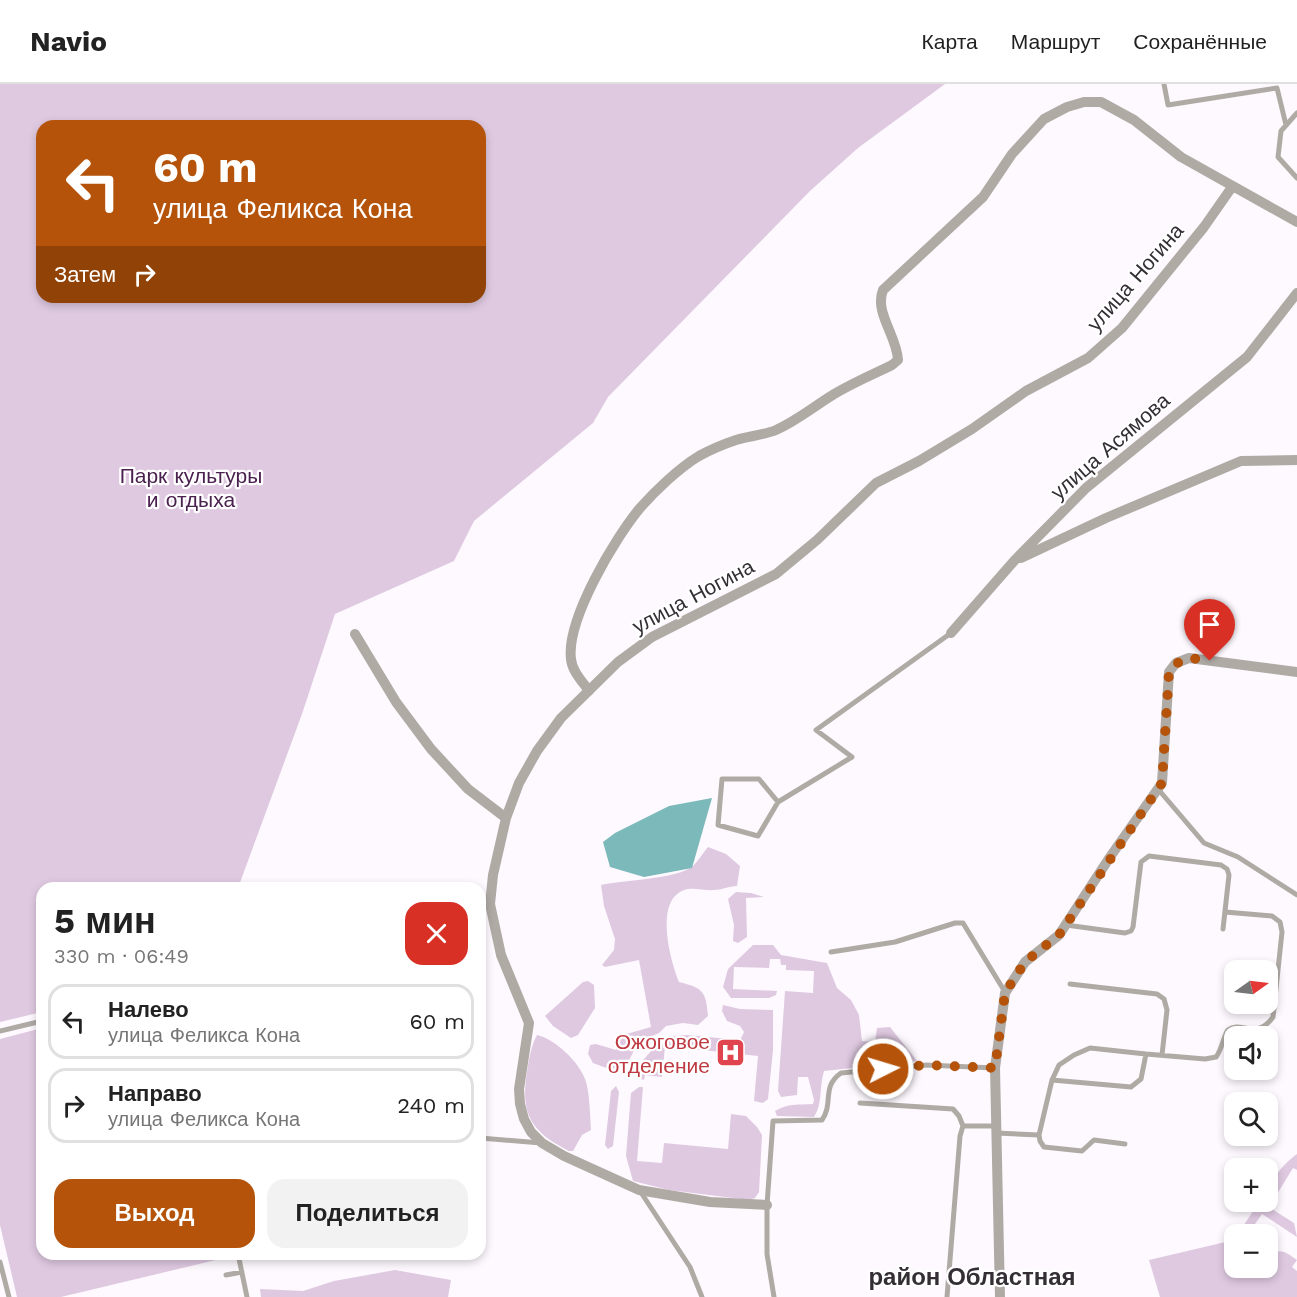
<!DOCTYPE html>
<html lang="ru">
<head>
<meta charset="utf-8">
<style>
	:root { --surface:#fff; --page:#f2f2f2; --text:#222; --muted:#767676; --line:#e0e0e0; --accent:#b45309 }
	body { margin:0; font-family:"Work Sans",sans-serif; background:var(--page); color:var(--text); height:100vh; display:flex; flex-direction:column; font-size:22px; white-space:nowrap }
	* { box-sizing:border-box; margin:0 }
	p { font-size:20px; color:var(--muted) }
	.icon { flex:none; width:33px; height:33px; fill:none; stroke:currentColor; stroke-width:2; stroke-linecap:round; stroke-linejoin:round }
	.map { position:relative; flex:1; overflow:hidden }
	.sheet { position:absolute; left:36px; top:798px; width:450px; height:378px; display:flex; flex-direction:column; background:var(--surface); border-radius:18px; box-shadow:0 3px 9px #0003 }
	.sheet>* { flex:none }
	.guide { position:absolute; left:36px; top:36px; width:450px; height:183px; border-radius:18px; box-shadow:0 3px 9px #0003; background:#b45309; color:#fff; overflow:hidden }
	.needle { width:39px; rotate:76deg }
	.buttons { position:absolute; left:1224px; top:876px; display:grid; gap:12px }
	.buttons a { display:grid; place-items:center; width:54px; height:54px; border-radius:12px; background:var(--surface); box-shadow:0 3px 9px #0003; font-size:30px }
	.pin { position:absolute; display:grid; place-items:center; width:51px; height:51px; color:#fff; margin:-62px -26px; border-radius:50% 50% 50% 0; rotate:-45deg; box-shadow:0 0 6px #0007 }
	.pin .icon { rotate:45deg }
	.me { position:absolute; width:66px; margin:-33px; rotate:85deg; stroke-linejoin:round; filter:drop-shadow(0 0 4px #0008) }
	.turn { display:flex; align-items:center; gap:21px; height:126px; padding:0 18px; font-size:27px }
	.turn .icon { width:78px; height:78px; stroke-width:2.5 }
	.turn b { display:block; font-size:42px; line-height:51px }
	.then { display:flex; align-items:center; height:57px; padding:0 18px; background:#0003; gap:12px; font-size:22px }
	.round { display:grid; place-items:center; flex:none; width:63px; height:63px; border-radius:18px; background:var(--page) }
	.summary { display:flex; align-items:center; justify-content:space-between; height:102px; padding:0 18px }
	h1 { font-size:36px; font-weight:700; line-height:45px }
	.cta { display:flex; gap:12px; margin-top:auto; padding:12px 18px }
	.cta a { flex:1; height:69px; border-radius:18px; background:var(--accent); color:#fff; font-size:24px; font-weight:700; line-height:69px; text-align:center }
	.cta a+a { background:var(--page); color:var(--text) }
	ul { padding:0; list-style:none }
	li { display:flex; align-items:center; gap:18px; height:75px; margin:0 12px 9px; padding:0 6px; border:3px solid var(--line); border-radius:18px }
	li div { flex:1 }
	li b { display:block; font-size:22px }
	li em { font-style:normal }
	header { display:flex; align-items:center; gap:36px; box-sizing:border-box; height:84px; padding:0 30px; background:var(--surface); border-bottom:2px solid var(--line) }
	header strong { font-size:28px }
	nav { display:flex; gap:33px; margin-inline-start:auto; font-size:21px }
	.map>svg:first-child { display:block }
	.green { fill:#dfc9e1; fill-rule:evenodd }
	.water { fill:#7bb9ba }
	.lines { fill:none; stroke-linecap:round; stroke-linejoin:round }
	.lane { stroke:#b0aaa5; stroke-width:5 }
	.street { stroke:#b0aaa5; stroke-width:10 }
	.route { stroke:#b45309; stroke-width:10; stroke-dasharray:0 18 }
	.labels { text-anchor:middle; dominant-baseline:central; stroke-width:4.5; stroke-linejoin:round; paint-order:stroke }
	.street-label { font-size:21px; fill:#342f34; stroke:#fff }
	.park-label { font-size:21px; fill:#4b214f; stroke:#fff }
	.health-label { font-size:21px; fill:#be3a42; stroke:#fff; text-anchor:end }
	.quarter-label { font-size:24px; font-weight:bold; fill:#342f34; stroke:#fff }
</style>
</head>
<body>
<header>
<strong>Navio</strong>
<nav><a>Карта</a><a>Маршрут</a><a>Сохранённые</a></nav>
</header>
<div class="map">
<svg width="1297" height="1213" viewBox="0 0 1297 1213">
	<rect width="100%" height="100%" fill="#fef9ff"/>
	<path class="green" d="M0 0H945L858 64 810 107 608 313 593 339 474 437 454 477 335 530 302 630 238 804H42V928L0 938ZM42 42H480V213H42Z
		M708 763 726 770 740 782 737 802C729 802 722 806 714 806 704 807 690 802 682 807 655 819 670 876 679 898 703 904 706 907 708 932L698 941 683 939 666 942 659 949 643 956 636 963 628 978 622 983 609 985 593 979 588 970 590 961 596 960 616 966 623 951 651 943 639 876 605 883 602 881 614 866 615 855 604 822 601 801C623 796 678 795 693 782 698 777 703 769 708 763Z
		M736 808 751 809 764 813 746 814 747 853 738 859 733 857 734 841 728 815Z
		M753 861H773L781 871 827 879 837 904 851 916 859 931 862 957 875 958 877 944 890 943 917 977 824 987C819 1003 823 1019 814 1033L777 1032 775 1027C788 1019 798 1021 813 1020L814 1016 808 993H798L797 1011 781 1013 778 1007 785 907 813 909 814 887 786 886V881H781L780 875H770L769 884 734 883 733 905 777 907 776 911 769 914H731L723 903 728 885Z
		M588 897 594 901 595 924 578 951 571 954 553 942 545 932 583 898Z
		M723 921 740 925 773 926V966L768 1015 763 1019 754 1017 758 972 665 962 662 993 645 991 644 996 641 995 637 991V983L652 966 673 952 687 951 729 955 732 961 737 963 744 948 740 942 727 937 722 927Z
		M42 944V1170H224L220 1175 61 1213H17L0 1141V955Z
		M537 951C555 955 579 978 585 995 590 1008 590 1032 591 1046L582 1051 573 1067H569C531 1048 520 1030 527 988 529 975 531 962 537 951Z
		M616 1002 619 1008 613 1062 608 1065 605 1061 611 1007Z
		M639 1003H643L637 1077 662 1079 664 1059 728 1065 731 1030 746 1032 757 1043 762 1051 759 1108 755 1114 749 1116 669 1106 633 1097 626 1072 631 1009Z
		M1297 1070V1086L1293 1084 1269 1123 1294 1139 1297 1153 1262 1130 1248 1150H1238L1259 1118H1268C1268 1097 1281 1082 1297 1070Z
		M1234 1156V1184H1268V1169L1270 1171C1281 1163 1287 1169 1297 1176L1292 1183 1297 1187V1213H1160L1149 1176Z
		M395 1186 451 1196 448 1213H261L260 1205 303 1207 334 1197Z"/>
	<path class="water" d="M712 714 692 784 644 793 610 783 603 758 615 749 669 722Z"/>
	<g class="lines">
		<path class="lane" d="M1164 0 1168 21 1277 4 1286 41
			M1297 29 1281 47 1278 73 1297 94
			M1158 705 1204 759 1238 773 1297 811
			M778 718 759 695H722L718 741 758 752 778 718 852 673 816 646 951 549
			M1066 841 1125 849 1131 847 1133 843 1141 778 1149 772 1221 781 1227 785 1229 791 1223 845
			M831 868 895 858 955 839H963L1005 908
			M1070 900 1157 910 1164 915 1167 926 1162 971
			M0 947 42 937
			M1146 970 1205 975 1216 973C1222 966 1224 950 1228 946 1241 936 1256 957 1273 933L1282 848 1280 838 1272 832 1225 828
			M860 1019 953 1025 959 1032 963 1042
			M996 1049 1039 1051 1052 996 1059 981 1074 971 1090 964 1146 970 1141 995 1131 1003 1052 996
			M1039 1051 1040 1057 1044 1063 1082 1067 1094 1056 1125 1060
			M480 1054 541 1059
			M640 1107 690 1183 702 1213
			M238 1170 247 1213
			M0 1178 9 1213
			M226 1191 242 1188
			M774 1213 767 1170V1121L773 1037 822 1036C834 1019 821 1003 841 989L926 981 995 984
			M947 1213 960 1052 963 1042H996"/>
		<path class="street" d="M1021 474 1106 434 1241 377 1297 376
			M951 549 1014 477 1086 404 1247 273 1297 209
			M355 550 396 618 431 665 468 705 506 734
			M589 607C582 597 572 587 571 575 566 536 615 454 640 424 655 407 679 384 699 372 710 366 724 360 736 356 749 352 764 351 776 346 796 337 812 324 831 312 850 300 872 291 892 281L898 276C897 252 874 228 883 206L983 113 1012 70 1044 35 1067 23 1084 18H1101L1134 36 1181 73 1297 138
			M767 1121 710 1118 639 1106 564 1072 542 1059 531 1048 524 1035 520 1020 519 1005 529 939 501 871 490 820 493 791 506 734 519 699 537 667 561 634 618 578 652 553 776 490 817 456 876 399 919 377 972 345 1026 307 1088 274 1122 244 1204 143 1232 103
			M1000 1213 995 984 1005 909 1025 878 1059 851 1110 773 1162 699 1169 588 1176 579 1189 574 1297 588"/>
	</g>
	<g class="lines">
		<path class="route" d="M883 985 926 981 995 984 1005 909 1025 878 1059 851 1162 699 1169 588C1182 571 1191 574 1210 577"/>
	</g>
	<defs>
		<symbol id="hospital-square" viewBox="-11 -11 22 22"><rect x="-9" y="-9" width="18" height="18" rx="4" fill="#e0444e" stroke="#fff"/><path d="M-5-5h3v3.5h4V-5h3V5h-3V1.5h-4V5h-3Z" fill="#fff"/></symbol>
	</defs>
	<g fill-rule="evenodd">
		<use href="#hospital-square" x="714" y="952" width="33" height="33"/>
	</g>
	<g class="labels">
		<g class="street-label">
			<text transform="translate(1135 193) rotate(-49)">улица Ногина</text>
			<text transform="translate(1110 362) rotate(-41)">улица Асямова</text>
			<text transform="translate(693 512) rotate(-28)">улица Ногина</text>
		</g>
		<g class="park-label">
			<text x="191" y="391">Парк культуры<tspan x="191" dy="24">и отдыха</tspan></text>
		</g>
		<g class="health-label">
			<text x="710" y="957">Ожоговое<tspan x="710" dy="24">отделение</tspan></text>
		</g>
		<g class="quarter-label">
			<text x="972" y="1193">район Областная</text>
		</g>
	</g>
</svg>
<div class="buttons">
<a><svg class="needle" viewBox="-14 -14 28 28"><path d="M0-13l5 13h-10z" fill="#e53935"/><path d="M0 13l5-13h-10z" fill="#767676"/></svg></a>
<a><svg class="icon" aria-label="sound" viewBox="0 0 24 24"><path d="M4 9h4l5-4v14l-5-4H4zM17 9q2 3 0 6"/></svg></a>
<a><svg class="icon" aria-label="search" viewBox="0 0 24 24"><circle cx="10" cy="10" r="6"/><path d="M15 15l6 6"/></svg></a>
<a>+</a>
<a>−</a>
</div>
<div class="pin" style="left:1210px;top:577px;background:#d93025"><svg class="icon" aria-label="arrive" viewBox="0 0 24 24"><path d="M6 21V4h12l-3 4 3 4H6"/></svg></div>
<svg class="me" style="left:883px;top:985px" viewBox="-20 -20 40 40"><circle r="17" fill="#b45309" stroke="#fff" stroke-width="3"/><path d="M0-11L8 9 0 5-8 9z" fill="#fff"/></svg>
<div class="guide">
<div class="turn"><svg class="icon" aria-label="left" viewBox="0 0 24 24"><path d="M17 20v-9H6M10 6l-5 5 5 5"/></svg><div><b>60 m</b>улица Феликса Кона</div></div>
<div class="then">Затем<svg class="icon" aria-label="right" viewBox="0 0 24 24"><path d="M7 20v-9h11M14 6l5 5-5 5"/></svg></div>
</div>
<section class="sheet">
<div class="summary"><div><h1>5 мин</h1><p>330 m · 06:49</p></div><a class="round" style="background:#d93025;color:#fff"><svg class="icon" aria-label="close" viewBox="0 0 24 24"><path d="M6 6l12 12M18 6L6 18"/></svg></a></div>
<ul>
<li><svg class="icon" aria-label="left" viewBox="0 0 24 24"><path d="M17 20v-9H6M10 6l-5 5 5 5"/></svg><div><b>Налево</b><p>улица Феликса Кона</p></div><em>60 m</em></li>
<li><svg class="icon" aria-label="right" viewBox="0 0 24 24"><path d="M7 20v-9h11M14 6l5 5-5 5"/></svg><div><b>Направо</b><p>улица Феликса Кона</p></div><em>240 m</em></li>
</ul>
<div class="cta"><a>Выход</a><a>Поделиться</a></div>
</section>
</div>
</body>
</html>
